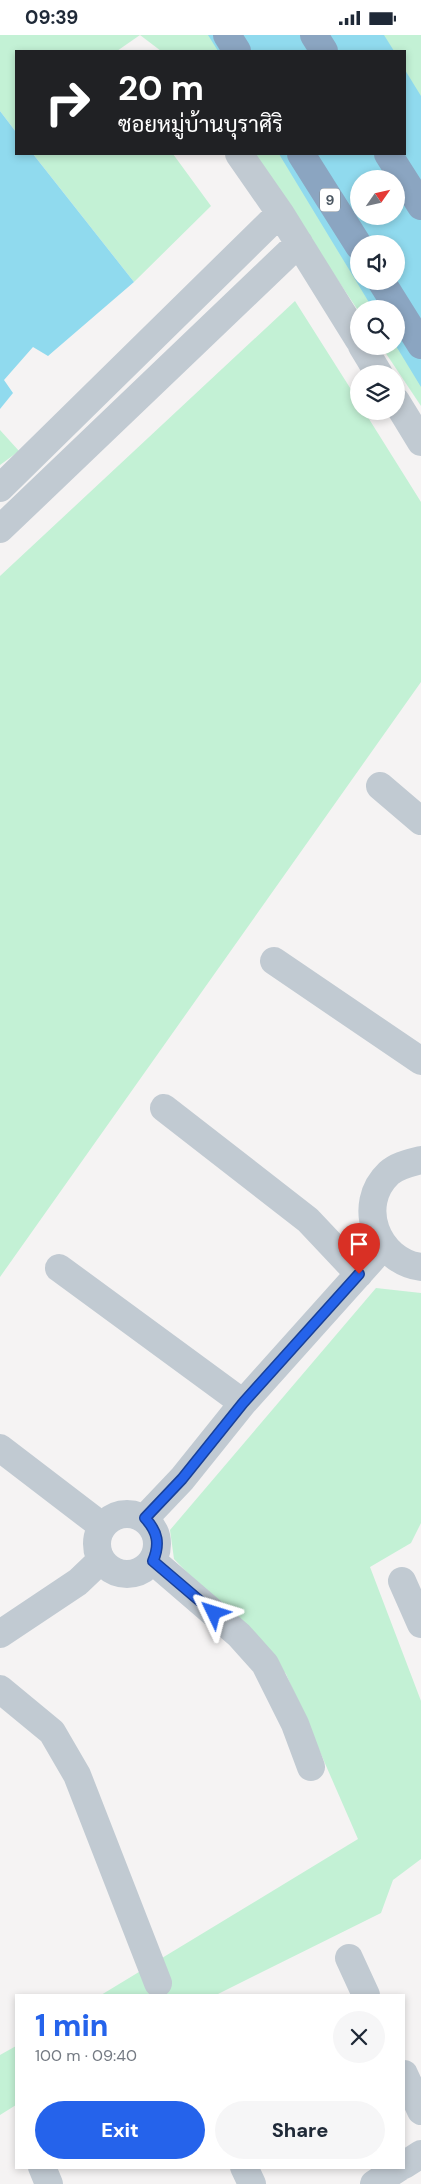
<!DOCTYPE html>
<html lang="en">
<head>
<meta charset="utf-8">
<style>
	:root { --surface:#fff; --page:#f6f6f7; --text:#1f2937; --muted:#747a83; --accent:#2563eb }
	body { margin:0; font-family:"DM Sans",Sarabun,sans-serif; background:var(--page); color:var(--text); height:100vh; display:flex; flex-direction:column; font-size:19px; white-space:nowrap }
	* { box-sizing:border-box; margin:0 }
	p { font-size:16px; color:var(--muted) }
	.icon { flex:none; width:28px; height:28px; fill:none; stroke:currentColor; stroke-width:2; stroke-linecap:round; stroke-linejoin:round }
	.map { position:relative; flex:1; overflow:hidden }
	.sheet { position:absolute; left:15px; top:1959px; width:390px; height:175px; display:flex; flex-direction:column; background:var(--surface); border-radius:0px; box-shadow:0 2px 8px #0003 }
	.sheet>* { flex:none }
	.banner { position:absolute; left:15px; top:15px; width:391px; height:105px; border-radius:0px; box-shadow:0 2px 8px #0003; background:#202124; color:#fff; overflow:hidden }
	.needle { width:32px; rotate:56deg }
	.fabs { position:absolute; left:350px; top:135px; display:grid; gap:10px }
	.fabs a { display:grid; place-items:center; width:55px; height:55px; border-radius:50%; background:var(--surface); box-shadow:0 2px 8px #0003; font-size:25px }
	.pin { position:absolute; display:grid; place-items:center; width:42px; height:42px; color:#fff; margin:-51px -21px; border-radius:50% 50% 50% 0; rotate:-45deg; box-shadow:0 0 5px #0007 }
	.pin .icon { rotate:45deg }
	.me { position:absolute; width:55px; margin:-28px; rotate:311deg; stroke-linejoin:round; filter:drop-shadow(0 0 4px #0008) }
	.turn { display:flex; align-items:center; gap:18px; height:105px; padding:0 20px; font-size:22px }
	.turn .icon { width:65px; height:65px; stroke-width:2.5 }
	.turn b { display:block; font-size:35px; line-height:42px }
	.round { display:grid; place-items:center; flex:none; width:52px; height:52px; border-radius:26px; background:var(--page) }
	.overview { display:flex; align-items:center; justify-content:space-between; height:85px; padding:0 20px }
	h1 { font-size:30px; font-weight:800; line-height:38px; color:var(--accent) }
	.primary-button { display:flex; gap:10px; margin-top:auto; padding:10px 20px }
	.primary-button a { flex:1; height:58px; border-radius:30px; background:var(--accent); color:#fff; font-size:20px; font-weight:800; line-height:58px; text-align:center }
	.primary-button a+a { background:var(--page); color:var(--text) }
	.status { display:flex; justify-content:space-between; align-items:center; height:35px; padding:0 25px; background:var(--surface); direction:ltr }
	.status svg { height:14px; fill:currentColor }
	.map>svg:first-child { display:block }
	.green { fill:#c3f1d5; fill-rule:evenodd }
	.water { fill:#90daee; fill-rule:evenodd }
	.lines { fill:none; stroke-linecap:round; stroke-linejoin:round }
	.minor { stroke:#c1cad2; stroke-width:28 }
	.motorway { stroke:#8ba5c1; stroke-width:28 }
	.route-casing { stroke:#184099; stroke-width:12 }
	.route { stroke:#2563eb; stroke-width:9 }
	.labels { text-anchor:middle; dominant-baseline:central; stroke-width:4.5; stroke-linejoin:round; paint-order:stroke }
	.shield { fill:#fff; stroke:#808990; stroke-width:1 }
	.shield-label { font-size:14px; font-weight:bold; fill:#4a5661 }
</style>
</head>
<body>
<div class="status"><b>09:39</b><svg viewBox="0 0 49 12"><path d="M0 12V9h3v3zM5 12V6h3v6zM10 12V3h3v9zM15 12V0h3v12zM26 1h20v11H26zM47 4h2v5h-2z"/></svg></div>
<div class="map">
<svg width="421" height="2149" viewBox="0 0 421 2149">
	<rect width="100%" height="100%" fill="#f5f3f3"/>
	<path class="green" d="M0 0H421V371L381 311H396V274H359V277L254 119H405V16H161L140 0 117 16H16V97L0 76ZM359 144H396V181H359ZM359 209H396V246H359Z
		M33 119H173L211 171 134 247Z
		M295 266 359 367V376H364L421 467V647L0 1242V541Z
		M0 395 19 416 0 430Z
		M376 1253 421 1258V1488L411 1508 370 1532 421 1666V1824L393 1845 381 1878 216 1960H101L358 1804 286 1639 174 1524 170 1495Z
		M16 2011V2070L0 2080V2020Z"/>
	<path class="water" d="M208 0H384L394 16H218Z
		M405 35 421 61V352L396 311V274H373L279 119H405ZM359 144H396V181H359ZM359 209H396V246H359Z
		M0 76 16 97V119H33L134 247 48 321 33 312 4 345 13 358 0 374Z"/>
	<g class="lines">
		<path class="minor" d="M239 119 280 178 359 305
			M362 311 379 339
			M396 366 421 407
			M0 453 280 178
			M0 494 299 208
			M380 751 421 786
			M274 926 421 1026
			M164 1073 308 1185 359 1239
			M421 1125C410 1128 398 1130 389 1138 355 1170 377 1226 421 1232
			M59 1233 243 1368
			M0 1413 102 1491
			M97 1509a30 30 0 1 1 60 0a30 30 0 1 1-60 0Z
			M145 1483 182 1444 243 1368 373 1223 381 1208
			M153 1526 239 1600 265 1629 295 1689 311 1732
			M402 1546 421 1589
			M0 1599 78 1547 101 1525
			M0 1654 52 1697 77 1740 158 1948
			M349 1923 366 1960
			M404 2039 421 2076
			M404 2130 421 2119
			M42 2132 49 2149
			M244 2132 252 2149
			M374 2149 400 2132"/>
		<path class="motorway" d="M227 0 237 16
			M314 0 324 16
			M301 119 359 211
			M388 119 421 171
			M381 246 421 310"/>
	</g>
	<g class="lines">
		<defs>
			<path id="route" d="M214 1578 153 1526C160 1509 158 1497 145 1483L182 1444 243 1368 359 1239"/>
		</defs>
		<use href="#route" class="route-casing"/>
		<use href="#route" class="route"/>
	</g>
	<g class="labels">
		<rect class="shield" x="320" y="153.5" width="20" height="23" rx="4"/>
		<g class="shield-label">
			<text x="330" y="165">9</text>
		</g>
	</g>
</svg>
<div class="fabs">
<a><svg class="needle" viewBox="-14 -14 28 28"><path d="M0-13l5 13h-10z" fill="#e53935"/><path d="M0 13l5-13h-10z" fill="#747a83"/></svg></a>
<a><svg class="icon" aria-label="sound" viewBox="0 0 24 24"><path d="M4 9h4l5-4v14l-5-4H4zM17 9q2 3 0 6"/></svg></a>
<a><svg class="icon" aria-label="search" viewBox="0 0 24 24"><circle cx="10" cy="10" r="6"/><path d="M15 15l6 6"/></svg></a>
<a><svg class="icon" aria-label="layers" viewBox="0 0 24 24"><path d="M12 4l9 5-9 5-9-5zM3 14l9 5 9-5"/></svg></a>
</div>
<div class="pin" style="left:359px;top:1239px;background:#d93025"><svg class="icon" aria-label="arrive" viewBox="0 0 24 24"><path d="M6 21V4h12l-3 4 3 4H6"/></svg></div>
<svg class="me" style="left:214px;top:1578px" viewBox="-20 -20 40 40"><path d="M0-17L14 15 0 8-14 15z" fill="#2563eb" stroke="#fff" stroke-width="4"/></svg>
<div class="banner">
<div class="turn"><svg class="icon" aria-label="right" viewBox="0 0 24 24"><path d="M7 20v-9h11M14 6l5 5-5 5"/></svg><div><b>20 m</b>ซอยหมู่บ้านบุราศิริ</div></div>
</div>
<section class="sheet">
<div class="overview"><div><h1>1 min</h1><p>100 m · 09:40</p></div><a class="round"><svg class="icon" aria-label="close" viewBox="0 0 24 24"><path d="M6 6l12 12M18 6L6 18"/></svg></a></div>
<div class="primary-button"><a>Exit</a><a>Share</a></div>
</section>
</div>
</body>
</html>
